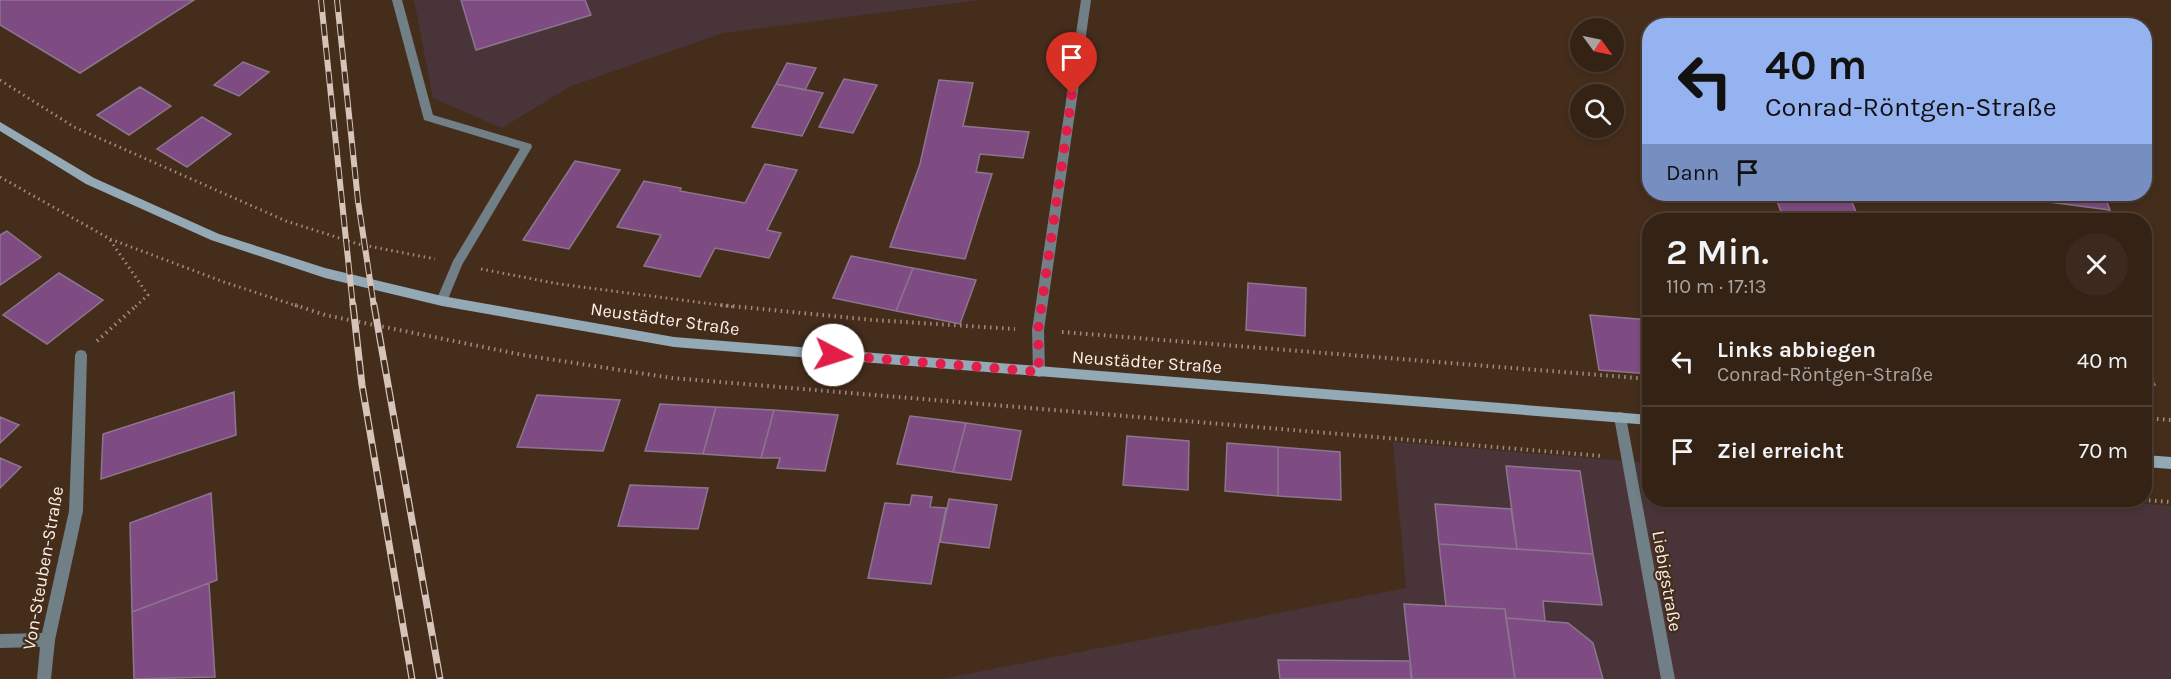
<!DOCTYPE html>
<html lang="de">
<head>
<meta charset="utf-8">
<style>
	:root { --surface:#342215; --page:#3c2a1e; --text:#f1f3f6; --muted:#a9a4a0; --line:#4e3f34 }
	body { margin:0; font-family:Karla,sans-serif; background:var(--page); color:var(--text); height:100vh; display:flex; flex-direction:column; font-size:22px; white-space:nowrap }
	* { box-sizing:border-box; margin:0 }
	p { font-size:20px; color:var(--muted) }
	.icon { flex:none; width:33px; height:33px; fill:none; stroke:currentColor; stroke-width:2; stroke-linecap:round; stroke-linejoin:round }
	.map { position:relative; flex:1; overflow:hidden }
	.panel { position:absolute; left:1642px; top:213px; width:510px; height:294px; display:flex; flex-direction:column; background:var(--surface); border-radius:24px; box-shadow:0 3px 9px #0003,0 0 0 2px var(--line) }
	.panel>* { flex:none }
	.top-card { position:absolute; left:1642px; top:18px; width:510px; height:183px; border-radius:24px; box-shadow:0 3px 9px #0003,0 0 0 2px var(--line); background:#95b2f1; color:#111; overflow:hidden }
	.needle { width:39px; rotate:123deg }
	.tools { position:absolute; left:1570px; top:18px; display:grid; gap:12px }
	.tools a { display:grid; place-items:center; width:54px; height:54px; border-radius:50%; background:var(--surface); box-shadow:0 3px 9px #0003,0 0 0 2px var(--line); font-size:30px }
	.pin { position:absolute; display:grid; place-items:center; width:51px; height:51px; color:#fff; margin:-62px -26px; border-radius:50% 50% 50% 0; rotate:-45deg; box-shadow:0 0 6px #0007 }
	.pin .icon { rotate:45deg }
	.me { position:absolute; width:66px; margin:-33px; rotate:95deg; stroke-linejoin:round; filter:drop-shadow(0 0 4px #0008) }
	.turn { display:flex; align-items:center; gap:21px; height:126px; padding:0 24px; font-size:27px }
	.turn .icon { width:78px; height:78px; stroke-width:2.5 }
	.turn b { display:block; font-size:42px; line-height:51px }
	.then { display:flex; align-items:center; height:57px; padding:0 24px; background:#0003; gap:12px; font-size:22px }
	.round { display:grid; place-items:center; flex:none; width:63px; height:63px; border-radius:32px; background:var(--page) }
	.headline { display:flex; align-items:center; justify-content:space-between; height:102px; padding:0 24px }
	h1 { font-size:36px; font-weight:600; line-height:45px }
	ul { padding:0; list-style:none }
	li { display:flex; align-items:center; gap:18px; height:90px; padding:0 24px; border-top:2px solid var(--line) }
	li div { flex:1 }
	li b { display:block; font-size:22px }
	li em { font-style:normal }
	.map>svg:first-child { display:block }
	.commercial { fill:#493539 }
	.building { fill:#7e4c83; stroke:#8c768e; stroke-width:1.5 }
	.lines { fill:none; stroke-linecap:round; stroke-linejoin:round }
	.path-far1 { stroke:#9f8d80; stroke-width:3; stroke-dasharray:1.5 4; stroke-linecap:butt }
	.path { stroke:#9f8d80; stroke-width:4; stroke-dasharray:1.5 4.5; stroke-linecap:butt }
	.service { fill:#717f86; fill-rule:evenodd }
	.minor { fill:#717f86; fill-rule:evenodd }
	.secondary { fill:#93a9b5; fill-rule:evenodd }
	.rail-far1-casing { stroke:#d4c4ba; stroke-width:6 }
	.rail-casing { stroke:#d4c4ba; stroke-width:7 }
	.rail-far1 { stroke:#452d1c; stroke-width:4; stroke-dasharray:12; stroke-linecap:butt }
	.rail { stroke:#452d1c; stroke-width:4.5; stroke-dasharray:14; stroke-linecap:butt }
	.route { stroke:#e11d48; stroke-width:10; stroke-dasharray:0 18 }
	.labels { text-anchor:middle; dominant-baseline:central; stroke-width:4.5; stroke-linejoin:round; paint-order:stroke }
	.street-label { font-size:18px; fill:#fdf0e8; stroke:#452d1c }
</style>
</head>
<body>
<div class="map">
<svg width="2171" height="679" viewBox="0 0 2171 679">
	<rect width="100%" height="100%" fill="#452d1c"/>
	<path class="commercial" d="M414 0H979L723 33 571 86 502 128 433 98Z
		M1393 442 1650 463V500H2094L2171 506V679H942L1406 588Z"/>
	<path class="building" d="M0 0H194L80 73 0 25Z
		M461 0H585L591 15 476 50Z
		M1879 21 1924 23 1925 26H1881Z
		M243 62 269 72 239 96 214 85Z
		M787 63 816 68 805 90 776 84Z
		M844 79 877 85 853 133 819 127Z
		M939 80 973 83 963 126 1029 132 1023 158 980 154 976 172 992 174 965 259 890 247 920 164Z
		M776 84 823 93 802 136 752 127Z
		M140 87 171 106 129 135 97 115Z
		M202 117 231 134 187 167 157 149Z
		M575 161 620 170 569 249 523 240Z
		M765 164 797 170 767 230 781 233 769 258 715 248 700 277 644 266 661 235 617 227 644 181 681 188 680 191 745 203Z
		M2046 194H2104L2110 210 2049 202Z
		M1776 198 1852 202 1859 220H1784Z
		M7 231 41 257 0 285V235Z
		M851 256 913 268 896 311 833 298Z
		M913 268 976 280 960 324 896 311Z
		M59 273 103 300 47 344 3 315Z
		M1248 283 1306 288 1305 336 1246 330Z
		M1590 315 1650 320V374L1599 370Z
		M2145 367 2155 385H2145Z
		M234 392 236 435 101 479 103 434Z
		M537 395 620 400 603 451 517 447Z
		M660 404 716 407 703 454 645 451Z
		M716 407 774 410 761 458 703 454Z
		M774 410 838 415 825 471 777 468 780 458H761Z
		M910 416 966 423 953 472 897 464Z
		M0 417 19 425 0 443Z
		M966 423 1021 431 1011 480 953 472Z
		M1127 436 1189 441 1188 490 1123 485Z
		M1227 443 1278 447V496L1225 491Z
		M1278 447 1340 452 1341 500 1278 496Z
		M0 458 21 467 0 488Z
		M1506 466 1580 471 1593 554 1517 549Z
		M630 485 708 488 698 529 618 526Z
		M211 493 217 580 132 612 130 523Z
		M912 495 932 497 930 507 946 508 931 584 868 578 885 503 910 505Z
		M949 499 997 505 989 548 940 542Z
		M1435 504 1511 509 1517 549 1439 544Z
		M1439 544 1593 554 1602 605 1543 601 1545 621 1506 618 1505 609 1446 606Z
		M209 583 215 677 134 679 132 612Z
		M1404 604 1505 609 1515 679H1412Z
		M1506 618 1568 623 1593 643 1603 679H1515Z
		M1278 660 1410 661 1411 679H1280Z"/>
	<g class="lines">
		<path class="path-far1" d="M0 80 74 127 286 221 358 244 435 259
			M0 177 110 239 224 282 300 307
			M110 240 148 295 135 307
			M481 269 559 284 735 307"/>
		<path class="path" d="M295 305 325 315 523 355 672 378 1602 456
			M721 305 873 320 1015 329
			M1062 332 1650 379
			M97 341 137 305
			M2145 418 2171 420
			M2143 500 2171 502"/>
		<path class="service" d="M392 0H402L433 115 531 144 532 147 462 265 446 304H438L436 301 453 261 520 149 424 120Z"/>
		<path class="minor" d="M1081 0H1091L1044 330 1045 372 1043 376 1039 377 1035 376 1033 372 1032 330Z
			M81 350 85 351 87 355 83 511 55 640 51 679H37L40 647 0 648V634L42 633 69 511 75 355 77 351Z
			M1620 412 1624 413 1626 417 1675 679H1661L1614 417 1616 413Z"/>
		<path class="secondary" d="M0 122 94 178 219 234 325 268 442 296 674 337 1650 415V425L674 347 442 306 325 278 211 240 86 184 0 131Z
			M2145 455 2171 457V469L2145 467Z"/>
		<defs>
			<path id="rail-far1" d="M321 0 353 307
				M337 0 358 201 374 307"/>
			<path id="rail" d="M353 305 362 385 412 679
				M374 305 440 679"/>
		</defs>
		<use href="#rail-far1" class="rail-far1-casing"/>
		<use href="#rail" class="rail-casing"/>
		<use href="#rail-far1" class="rail-far1"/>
		<use href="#rail" class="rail"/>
	</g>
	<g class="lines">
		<path class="route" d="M833 355 1039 372 1038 330 1072 94"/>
	</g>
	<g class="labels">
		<g class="street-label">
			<text transform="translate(665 319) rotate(8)">Neustädter Straße</text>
			<text transform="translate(1147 362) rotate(4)">Neustädter Straße</text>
			<text transform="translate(43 568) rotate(-80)">Von-Steuben-Straße</text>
			<text transform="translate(1667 581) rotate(80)">Liebigstraße</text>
		</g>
	</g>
</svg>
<div class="tools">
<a><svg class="needle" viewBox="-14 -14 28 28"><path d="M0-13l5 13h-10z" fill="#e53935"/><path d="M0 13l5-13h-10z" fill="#a9a4a0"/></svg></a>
<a><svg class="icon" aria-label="search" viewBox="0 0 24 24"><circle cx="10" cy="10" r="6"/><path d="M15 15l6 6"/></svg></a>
</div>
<div class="pin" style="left:1072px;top:94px;background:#d93025"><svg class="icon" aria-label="arrive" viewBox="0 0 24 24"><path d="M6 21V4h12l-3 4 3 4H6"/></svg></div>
<svg class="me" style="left:833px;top:355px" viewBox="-20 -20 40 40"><circle r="19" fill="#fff"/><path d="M0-13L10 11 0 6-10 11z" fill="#e11d48"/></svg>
<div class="top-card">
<div class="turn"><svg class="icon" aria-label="left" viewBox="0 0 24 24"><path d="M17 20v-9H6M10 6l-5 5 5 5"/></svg><div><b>40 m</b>Conrad-Röntgen-Straße</div></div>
<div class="then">Dann<svg class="icon" aria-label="arrive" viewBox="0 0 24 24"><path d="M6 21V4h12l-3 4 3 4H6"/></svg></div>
</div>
<section class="panel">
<div class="headline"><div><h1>2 Min.</h1><p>110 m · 17:13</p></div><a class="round"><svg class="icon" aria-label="close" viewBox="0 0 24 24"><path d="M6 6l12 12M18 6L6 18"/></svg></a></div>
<ul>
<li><svg class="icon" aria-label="left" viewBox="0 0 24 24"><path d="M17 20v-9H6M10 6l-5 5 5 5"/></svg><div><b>Links abbiegen</b><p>Conrad-Röntgen-Straße</p></div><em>40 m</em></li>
<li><svg class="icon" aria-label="arrive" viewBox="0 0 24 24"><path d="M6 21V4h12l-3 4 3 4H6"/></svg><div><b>Ziel erreicht</b></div><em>70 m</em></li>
</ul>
</section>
</div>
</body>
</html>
